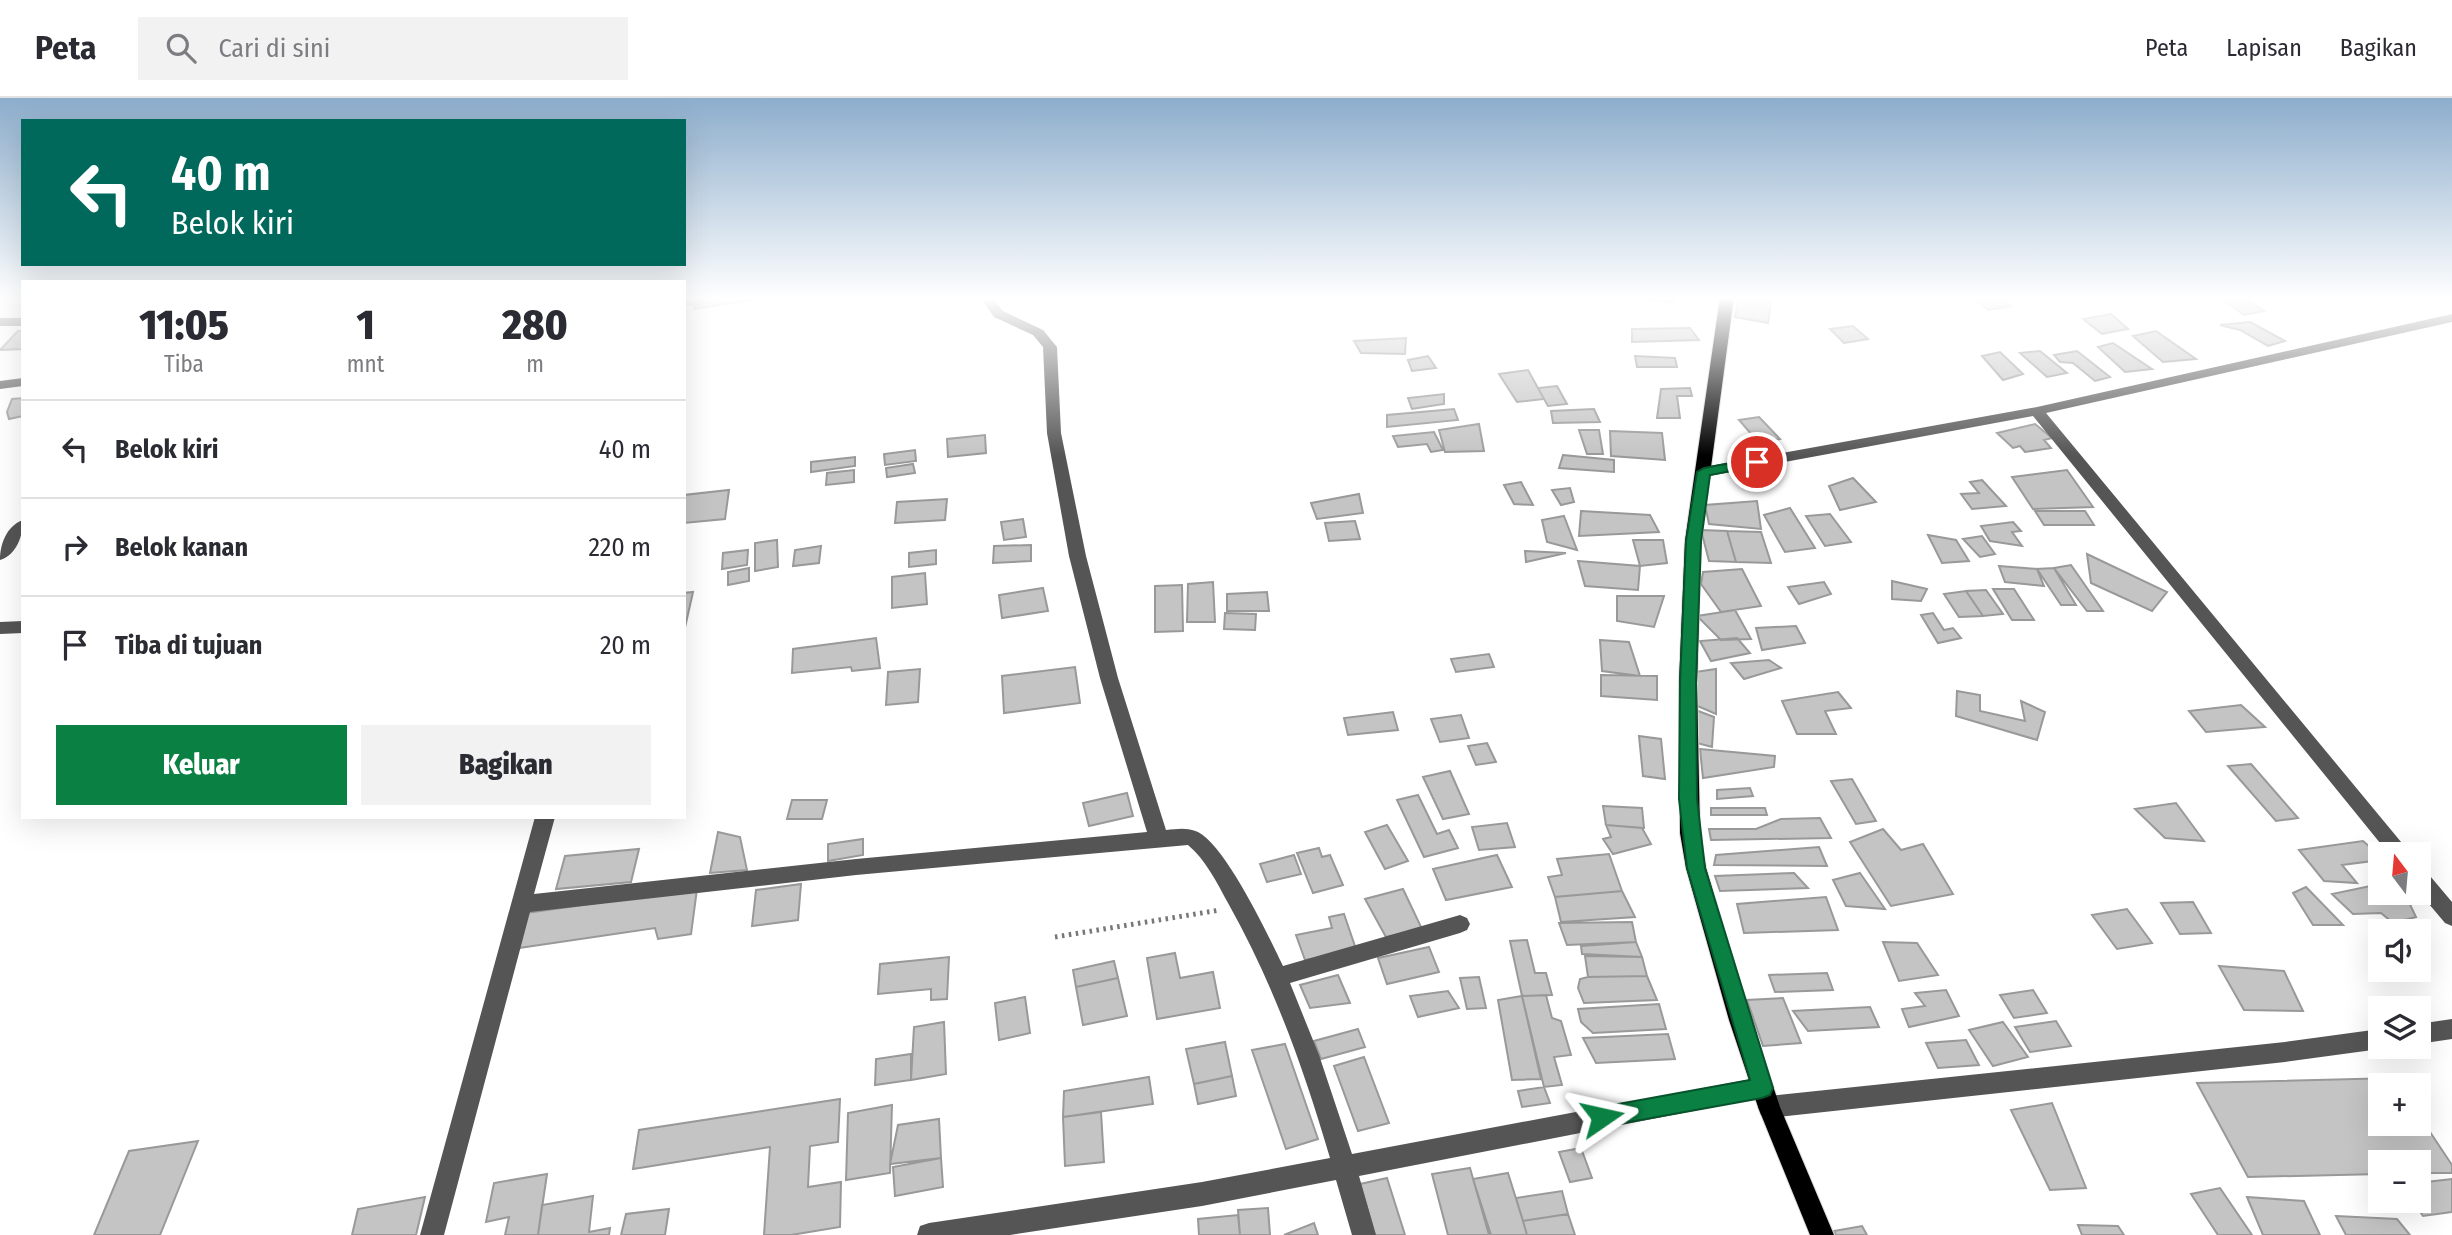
<!DOCTYPE html>
<html lang="id">
<head>
<meta charset="utf-8">
<style>
	:root { --surface:#fff; --page:#f2f2f3; --text:#2b2b33; --muted:#7c7c81; --line:#e1e1e2; --accent:#0b8043 }
	body { margin:0; font-family:"Fira Sans Condensed",sans-serif; background:var(--page); color:var(--text); height:100vh; display:flex; flex-direction:column; font-size:26px; white-space:nowrap }
	* { box-sizing:border-box; margin:0 }
	p { font-size:23px; color:var(--muted) }
	.icon { flex:none; width:38px; height:38px; fill:none; stroke:currentColor; stroke-width:2; stroke-linecap:round; stroke-linejoin:round }
	.map { position:relative; flex:1; overflow:hidden }
	.panel { position:absolute; left:21px; top:182px; width:665px; height:539px; display:flex; flex-direction:column; background:var(--surface); border-radius:0px; box-shadow:0 7px 28px #0002 }
	.panel>* { flex:none }
	.guide { position:absolute; left:21px; top:21px; width:665px; height:147px; border-radius:0px; box-shadow:0 7px 28px #0002; background:#00695c; color:#fff; overflow:hidden }
	.needle { width:46px; rotate:344deg }
	.buttons { position:absolute; left:2368px; top:744px; display:grid; gap:14px }
	.buttons a { display:grid; place-items:center; width:63px; height:63px; border-radius:0px; background:var(--surface); box-shadow:0 7px 28px #0002; font-size:35px }
	.pin { position:absolute; display:grid; place-items:center; width:60px; height:60px; color:#fff; margin:-30px; border:4px solid #fff; border-radius:50%; box-shadow:0 2px 7px #0007 }
	.me { position:absolute; width:77px; margin:-38px; rotate:79deg; stroke-linejoin:round; filter:drop-shadow(0 0 5px #0008) }
	.turn { display:flex; align-items:center; gap:24px; height:147px; padding:0 35px; font-size:32px }
	.turn .icon { width:91px; height:91px; stroke-width:2.5 }
	.turn b { display:block; font-size:49px; line-height:60px }
	.eta { display:flex; justify-content:space-evenly; align-items:center; height:119px; text-align:center }
	.eta b { font-size:42px; font-weight:800; line-height:49px }
	.action { display:flex; gap:14px; margin-top:auto; padding:14px 35px }
	.action a { flex:1; height:80px; border-radius:0px; background:var(--accent); color:#fff; font-size:28px; font-weight:800; line-height:80px; text-align:center }
	.action a+a { background:var(--page); color:var(--text) }
	ul { padding:0; list-style:none }
	li { display:flex; align-items:center; gap:21px; height:98px; padding:0 35px; border-top:2px solid var(--line) }
	li div { flex:1 }
	li b { display:block; font-size:26px }
	li em { font-style:normal }
	header { display:flex; align-items:center; gap:42px; box-sizing:border-box; height:98px; padding:0 35px; background:var(--surface); border-bottom:2px solid var(--line) }
	header strong { font-size:33px }
	nav { display:flex; gap:38px; margin-inline-start:auto; font-size:24px }
	.search { width:490px; height:63px; background:var(--page); display:flex; align-items:center; gap:18px; box-sizing:border-box; padding:0 24px; border-radius:0px; color:var(--muted); font-size:26px }
	.map>svg:first-child { display:block }
	.building { fill:#c4c4c4; stroke:#999; stroke-width:2 }
	.lines { fill:none; stroke-linecap:round; stroke-linejoin:round }
	.major-casing { stroke:#dbdbdb; stroke-width:2 }
	.path { stroke:#777; stroke-width:5; stroke-dasharray:2.5 4.5; stroke-linecap:butt }
	.minor { fill:#555; fill-rule:evenodd }
	.major { fill:#000; fill-rule:evenodd }
	.route { fill:#0b8043; stroke:#07532c; stroke-width:2 }
</style>
</head>
<body>
<header>
<strong>Peta</strong>
<div class="search"><svg class="icon" aria-label="search" viewBox="0 0 24 24"><circle cx="10" cy="10" r="6"/><path d="M15 15l6 6"/></svg>Cari di sini</div>
<nav><a>Peta</a><a>Lapisan</a><a>Bagikan</a></nav>
</header>
<div class="map">
<svg width="2452" height="1137" viewBox="0 0 2452 1137">
	<rect width="100%" height="100%" fill="#fff"/>
	<path class="building" d="M684 199H702L697 206 684 207Z
		M702 199H752V202L694 211Z
		M1636 199H1673L1674 204 1634 201Z
		M1739 199H1772L1768 225 1735 219Z
		M1973 199H2001L2011 208 1988 212Z
		M2226 199H2243L2264 213 2244 217 2225 203Z
		M2111 216 2128 231 2102 236 2083 221Z
		M2250 224 2285 243 2268 248 2240 232 2220 227Z
		M1853 228 1868 241 1844 245 1830 231Z
		M1690 230 1699 242 1632 244V231Z
		M18 233H23V251L0 252Z
		M2156 233 2196 261 2163 264 2133 238Z
		M1406 240 1405 256 1361 255 1354 243Z
		M2113 245 2152 271 2125 274 2098 249Z
		M2040 253 2067 275 2047 279 2020 255Z
		M2077 253 2110 279 2095 283 2073 265 2060 264 2054 257Z
		M2000 254 2023 276 2003 282 1982 258Z
		M1428 258 1436 270 1412 273 1408 262Z
		M1635 258 1675 260 1677 269H1637Z
		M1528 272 1544 301 1517 304 1499 276Z
		M1557 288 1567 306 1548 308 1538 290Z
		M1690 290 1692 298H1677L1680 320H1657L1661 291Z
		M1444 296V306L1412 311 1408 300Z
		M23 300V318L9 321 7 314 12 301Z
		M1454 311 1458 322 1387 329V317Z
		M1594 311 1600 324 1553 325 1551 313Z
		M1759 319 1780 341 1759 345 1739 322Z
		M1479 326 1484 353 1445 354 1439 332Z
		M2035 326 2052 340 2044 342 2051 350 2025 354 2020 348 2013 350 1997 335Z
		M1579 332H1599L1603 356H1587Z
		M1610 333 1662 335 1665 362 1611 358Z
		M1434 334 1443 352 1431 354 1427 346 1398 349 1393 338Z
		M985 337 986 355 948 359 947 341Z
		M915 352 916 363 885 367 884 356Z
		M1563 357 1614 362V374L1559 370Z
		M855 359V368L811 374V364Z
		M913 366 915 375 887 379 886 370Z
		M854 372V384L826 387 827 375Z
		M2067 372 2093 409 2033 411 2012 379Z
		M1853 380 1876 404 1840 412 1829 388Z
		M1982 382 2006 408 1972 411 1961 396 1979 395 1970 384Z
		M1521 384 1533 407 1514 406 1504 387Z
		M1570 390 1574 404 1561 407 1552 392Z
		M729 392 725 421 684 425V397Z
		M1359 396 1363 415 1317 421 1311 405Z
		M947 401 945 422 895 425 897 404Z
		M1757 403 1761 431 1709 426 1705 407Z
		M1790 410 1815 450 1785 454 1764 417Z
		M1581 413 1650 417 1659 434 1579 438Z
		M2035 413H2085L2094 427H2044Z
		M1830 416 1851 444 1825 448 1806 418Z
		M1564 418 1577 452 1547 444 1542 422Z
		M1023 421 1026 439 1004 442 1001 424Z
		M1355 423 1360 441 1329 443 1325 425Z
		M2013 424 2021 433 2012 434 2022 448 1990 443 1981 428Z
		M1701 432 1727 433 1736 464 1709 463Z
		M1727 433 1761 434 1771 465 1736 464Z
		M1928 437 1956 442 1969 463 1942 465Z
		M1982 438 1995 456 1980 459 1963 441Z
		M777 442 778 469 755 473V445Z
		M1633 442H1663L1667 465 1640 468Z
		M1031 447V463L993 465 994 448Z
		M821 448 819 465 793 468 795 452Z
		M748 452 747 467 722 471 723 455Z
		M936 452V466L909 469V455Z
		M1525 453 1566 455 1526 464Z
		M2087 456 2167 494 2152 513 2091 485Z
		M1578 463 1640 468 1638 492 1585 488Z
		M2071 467 2103 513H2087L2054 470Z
		M1999 468 2037 471 2044 488 2005 484Z
		M749 470V483L728 487V474Z
		M2054 470 2076 507H2061L2037 471Z
		M1742 471 1761 508 1721 514 1701 486 1703 474Z
		M925 475 927 506 892 510V479Z
		M1892 483 1927 491 1921 503 1892 501Z
		M1213 484 1215 524H1187L1188 486Z
		M1824 484 1831 496 1799 506 1788 489Z
		M1182 487 1183 533 1155 534V488Z
		M1043 490 1048 513 1002 520 999 497Z
		M1993 491H2014L2034 522H2012Z
		M1986 492 2003 516 1983 518 1966 493Z
		M1966 493 1983 518 1959 519 1944 496Z
		M693 494 684 534V495Z
		M1267 494 1269 513H1227V496Z
		M1617 498H1664L1654 529 1617 523Z
		M1735 512 1751 541 1721 542 1697 518Z
		M1225 515 1256 516 1255 532 1224 531Z
		M1933 515 1944 532 1953 530 1961 540 1938 545 1921 517Z
		M1796 528 1805 545 1762 552 1756 530Z
		M876 540 880 570 852 573 851 569 792 575 793 551Z
		M1737 540 1750 555 1711 563 1700 543Z
		M1600 542 1629 544 1640 578 1602 573Z
		M1489 556 1494 569 1456 574 1451 561Z
		M1769 562 1781 570 1744 581 1731 565Z
		M1075 569 1080 605 1004 615 1002 578Z
		M920 571 918 604 886 607 888 574Z
		M1716 571V616L1693 606 1695 574Z
		M1601 577 1657 578V602L1601 598Z
		M1957 593 1980 597V613L2025 623 2021 603 2045 614 2037 642 1956 618Z
		M1838 594 1851 610 1825 613 1836 636H1797L1782 603Z
		M2241 607 2265 629 2206 634 2189 613Z
		M1693 611 1714 619 1712 649 1697 645Z
		M1393 614 1398 632 1348 637 1344 620Z
		M1461 617 1469 640 1440 644 1431 621Z
		M1639 638 1661 641 1665 681 1643 678Z
		M1487 645 1496 664 1476 667 1468 648Z
		M1700 651 1775 658 1774 669 1703 680Z
		M2251 666 2298 720 2276 723 2228 668Z
		M1450 673 1469 716 1443 721 1423 679Z
		M1852 681 1876 723 1856 726 1831 683Z
		M1750 690 1753 698 1717 701V692Z
		M1127 695 1133 718 1089 728 1083 705Z
		M1418 697 1437 736 1449 732 1458 750 1424 759 1397 702Z
		M792 702H827L822 721H787Z
		M2176 705 2204 743 2165 740 2135 711Z
		M1603 708 1642 710 1644 730 1606 727Z
		M1711 710H1765L1767 717H1711Z
		M1820 720 1831 740 1711 742 1709 731H1756L1781 721Z
		M1507 725 1515 749 1479 752 1472 729Z
		M1387 727 1408 763 1385 771 1365 734Z
		M1606 727 1642 730 1651 746 1613 756 1603 741 1611 739Z
		M1883 731 1901 752 1923 746 1953 796 1891 808 1850 744Z
		M718 734 740 739 747 772 710 775Z
		M863 741V757L828 763V746Z
		M2363 743 2380 758V762L2342 767 2357 785 2324 783 2299 752Z
		M1819 749 1827 768 1714 767 1716 757Z
		M1319 750 1322 759 1330 757 1343 787 1313 795 1297 755Z
		M639 751 631 784 556 791 565 758Z
		M1609 756 1622 793 1555 799 1548 779 1562 777 1557 761Z
		M1294 757 1301 776 1267 784 1260 766Z
		M1497 757 1512 789 1446 802 1433 771Z
		M1794 775 1808 790 1720 793 1715 778Z
		M1860 775 1885 811 1846 808 1833 782Z
		M801 786 798 822 752 828 756 792Z
		M2380 786V794H2404L2416 819 2393 825 2381 815 2353 816 2332 796Z
		M2306 789 2343 827H2313L2293 795Z
		M697 791 691 836 658 841 655 830 519 850 526 815Z
		M1403 791 1422 831 1386 839 1365 801Z
		M1622 793 1635 819 1561 824 1555 799Z
		M1826 799 1838 832 1744 835 1737 806Z
		M2193 804 2211 835 2180 836 2161 805Z
		M2127 811 2152 845 2117 851 2092 817Z
		M1344 816 1357 854 1305 862 1296 837 1332 830 1329 819Z
		M1632 824 1636 844 1567 847 1559 825Z
		M1527 842 1535 875H1546L1552 897 1522 898 1510 843Z
		M1636 844 1642 859 1582 856 1581 848Z
		M1883 844 1917 845 1938 877 1899 883Z
		M1429 849 1439 874 1387 886 1378 860Z
		M1175 855 1180 880 1213 874 1220 910 1157 921 1147 860Z
		M1585 858 1642 859 1647 878 1588 879Z
		M949 859 947 901 931 902V891L878 896 880 866Z
		M1114 863 1118 880 1076 889 1073 872Z
		M2219 868 2284 873 2303 913 2244 912Z
		M1827 875 1833 892 1775 894 1769 877Z
		M1338 877 1350 905 1310 910 1300 887Z
		M1647 878 1657 902 1584 905 1578 890 1580 881 1588 879Z
		M1479 879 1486 910 1467 911 1460 880Z
		M1118 880 1127 918 1083 927 1076 889Z
		M1946 892 1959 918 1909 929 1902 911 1925 908 1915 895Z
		M2033 892 2047 915 2014 920 2000 897Z
		M1448 893 1459 910 1418 919 1410 898Z
		M1546 897 1552 920 1561 923 1571 957 1554 959 1562 987 1544 989 1522 898Z
		M1522 898 1541 981 1512 982 1498 902Z
		M1025 899 1030 935 999 942 995 905Z
		M1783 900 1801 945 1763 948 1747 902Z
		M1659 906 1666 931 1593 935 1581 924 1578 911Z
		M1870 909 1879 929 1808 933 1793 913Z
		M2056 923 2071 948 2030 954 2015 929Z
		M944 924 946 976 911 982 914 929Z
		M2003 924 2028 959 1993 968 1969 932Z
		M1358 931 1365 949 1321 961 1314 943Z
		M1668 936 1675 961 1596 965 1583 940Z
		M1966 942 1979 967 1938 970 1926 945Z
		M1225 944 1232 978 1194 986 1186 951Z
		M1285 946 1318 1041 1286 1051 1252 952Z
		M911 956V982L875 987 876 961Z
		M1364 959 1389 1025 1358 1033 1334 968Z
		M1232 978 1236 998 1198 1006 1194 986Z
		M1149 979 1153 1006 1063 1019 1064 993Z
		M2395 980 2400 987H2380V1026H2418V1016L2452 1067V1075H2418V1064H2380V1076L2248 1079 2197 985Z
		M1544 989 1550 1005 1522 1009 1518 993Z
		M840 1001 838 1044 810 1048 808 1089 841 1084 840 1129 791 1137H764L770 1049 633 1071 639 1032Z
		M2052 1005 2086 1090 2050 1092 2011 1012Z
		M892 1007 890 1075 846 1082 848 1015Z
		M1101 1014 1104 1064 1065 1068 1063 1019Z
		M939 1021 941 1060 890 1066 898 1027Z
		M198 1043 160 1137H94L129 1053Z
		M1581 1050 1592 1080 1570 1084 1559 1054Z
		M941 1060 943 1089 895 1098 893 1069Z
		M1470 1070 1489 1137H1448L1432 1076Z
		M1508 1075 1523 1123 1527 1137H1491L1473 1081Z
		M547 1076 538 1137H505L509 1119 486 1124 494 1085Z
		M1387 1080 1405 1137H1375L1360 1086Z
		M2452 1081V1114L2423 1118 2412 1102H2418V1085Z
		M2220 1090 2252 1137H2218L2191 1096Z
		M1562 1093 1568 1116 1523 1123 1516 1100Z
		M593 1098 589 1134 610 1130 609 1137H538L542 1107Z
		M425 1099 416 1137H352L358 1111Z
		M2247 1099 2304 1103 2320 1137H2263Z
		M1268 1110 1270 1137H1240L1238 1112Z
		M669 1111 665 1137H621L626 1116Z
		M1568 1116 1575 1137H1527L1523 1123Z
		M1238 1117 1240 1137H1199L1198 1121Z
		M2336 1118 2397 1121 2410 1137H2346Z
		M1314 1125 1318 1137H1284Z
		M2078 1127 2118 1128 2124 1137H2082Z
		M1862 1128 1867 1137H1836L1834 1133Z"/>
	<g class="lines">
		<defs>
			<path id="major" d="M1720 199H1734L1701 443 1697 585 1700 735 1706 770 1751 922 1780 1009 1834 1137H1810L1758 1009 1729 922 1686 770 1680 735 1679 585 1685 443Z"/>
		</defs>
		<use href="#major" class="major-casing"/>
		<path class="path" d="M1055 839 1220 812"/>
		<path class="minor" d="M980 199H992L1003 213 1043 232 1057 249 1061 335 1086 458 1118 580 1166 732C1177 731 1187 729 1198 734 1226 748 1268 837 1283 868L1460 817 1467 820 1470 826 1467 832 1460 835 1290 885 1319 957 1352 1056 1762 979 1770 982 1773 990 1770 998 1359 1078 1376 1137H1352L1336 1082 1202 1108 1010 1137H917L920 1128 929 1125 1202 1084 1330 1060C1304 971 1273 885 1228 805 1217 785 1206 762 1188 747L856 777 530 814 444 1137H420L535 719H555L534 796 856 761 1147 734 1100 580 1069 458 1047 335 1043 249 1033 237 994 219Z
			M2452 216V224L2046 315 2411 756H2389L2033 318 1704 379 1696 374 1704 369 2037 309Z
			M0 220H23V228H0Z
			M23 280V288L0 291V283Z
			M23 422C23 437 17 457 0 462 0 447 6 428 23 422Z
			M23 523V535L0 536V524Z
			M2418 770 2425 772 2452 804V828L2445 825 2418 793Z
			M2452 921V941L2418 946V926Z
			M2380 931V948H2387L2380 951 2285 964 1769 1020 1761 1017 1758 1009 1761 1001 1769 998 2285 944Z"/>
		<use href="#major" class="major"/>
	</g>
	<linearGradient id="sky" x2="0" y2="1"><stop stop-color="#8cadcc"/><stop offset="0.56" stop-color="#fff"/><stop offset="1" stop-color="#fff" stop-opacity="0"/></linearGradient>
	<rect width="2452" height="358" fill="url(#sky)"/>
	<path class="route" d="M1757 360 1762 361V367L1710 377 1701 443 1696 585 1697 701 1705 770 1773 990 1770 997 1762 1000 1602 1029 1594 1026 1591 1019 1594 1012 1602 1009 1750 982 1687 770 1679 701 1680 585 1686 443 1697 374 1704 370Z"/>
</svg>
<div class="buttons">
<a><svg class="needle" viewBox="-14 -14 28 28"><path d="M0-13l5 13h-10z" fill="#e53935"/><path d="M0 13l5-13h-10z" fill="#7c7c81"/></svg></a>
<a><svg class="icon" aria-label="sound" viewBox="0 0 24 24"><path d="M4 9h4l5-4v14l-5-4H4zM17 9q2 3 0 6"/></svg></a>
<a><svg class="icon" aria-label="layers" viewBox="0 0 24 24"><path d="M12 4l9 5-9 5-9-5zM3 14l9 5 9-5"/></svg></a>
<a>+</a>
<a>−</a>
</div>
<div class="pin" style="left:1757px;top:364px;background:#d93025"><svg class="icon" aria-label="arrive" viewBox="0 0 24 24"><path d="M6 21V4h12l-3 4 3 4H6"/></svg></div>
<svg class="me" style="left:1602px;top:1019px" viewBox="-20 -20 40 40"><path d="M0-17L14 15 0 8-14 15z" fill="#0b8043" stroke="#fff" stroke-width="4"/></svg>
<div class="guide">
<div class="turn"><svg class="icon" aria-label="left" viewBox="0 0 24 24"><path d="M17 20v-9H6M10 6l-5 5 5 5"/></svg><div><b>40 m</b>Belok kiri</div></div>
</div>
<section class="panel">
<div class="eta">
<div><b>11:05</b><p>Tiba</p></div>
<div><b>1</b><p>mnt</p></div>
<div><b>280</b><p>m</p></div>
</div>
<ul>
<li><svg class="icon" aria-label="left" viewBox="0 0 24 24"><path d="M17 20v-9H6M10 6l-5 5 5 5"/></svg><div><b>Belok kiri</b></div><em>40 m</em></li>
<li><svg class="icon" aria-label="right" viewBox="0 0 24 24"><path d="M7 20v-9h11M14 6l5 5-5 5"/></svg><div><b>Belok kanan</b></div><em>220 m</em></li>
<li><svg class="icon" aria-label="arrive" viewBox="0 0 24 24"><path d="M6 21V4h12l-3 4 3 4H6"/></svg><div><b>Tiba di tujuan</b></div><em>20 m</em></li>
</ul>
<div class="action"><a>Keluar</a><a>Bagikan</a></div>
</section>
</div>
</body>
</html>
